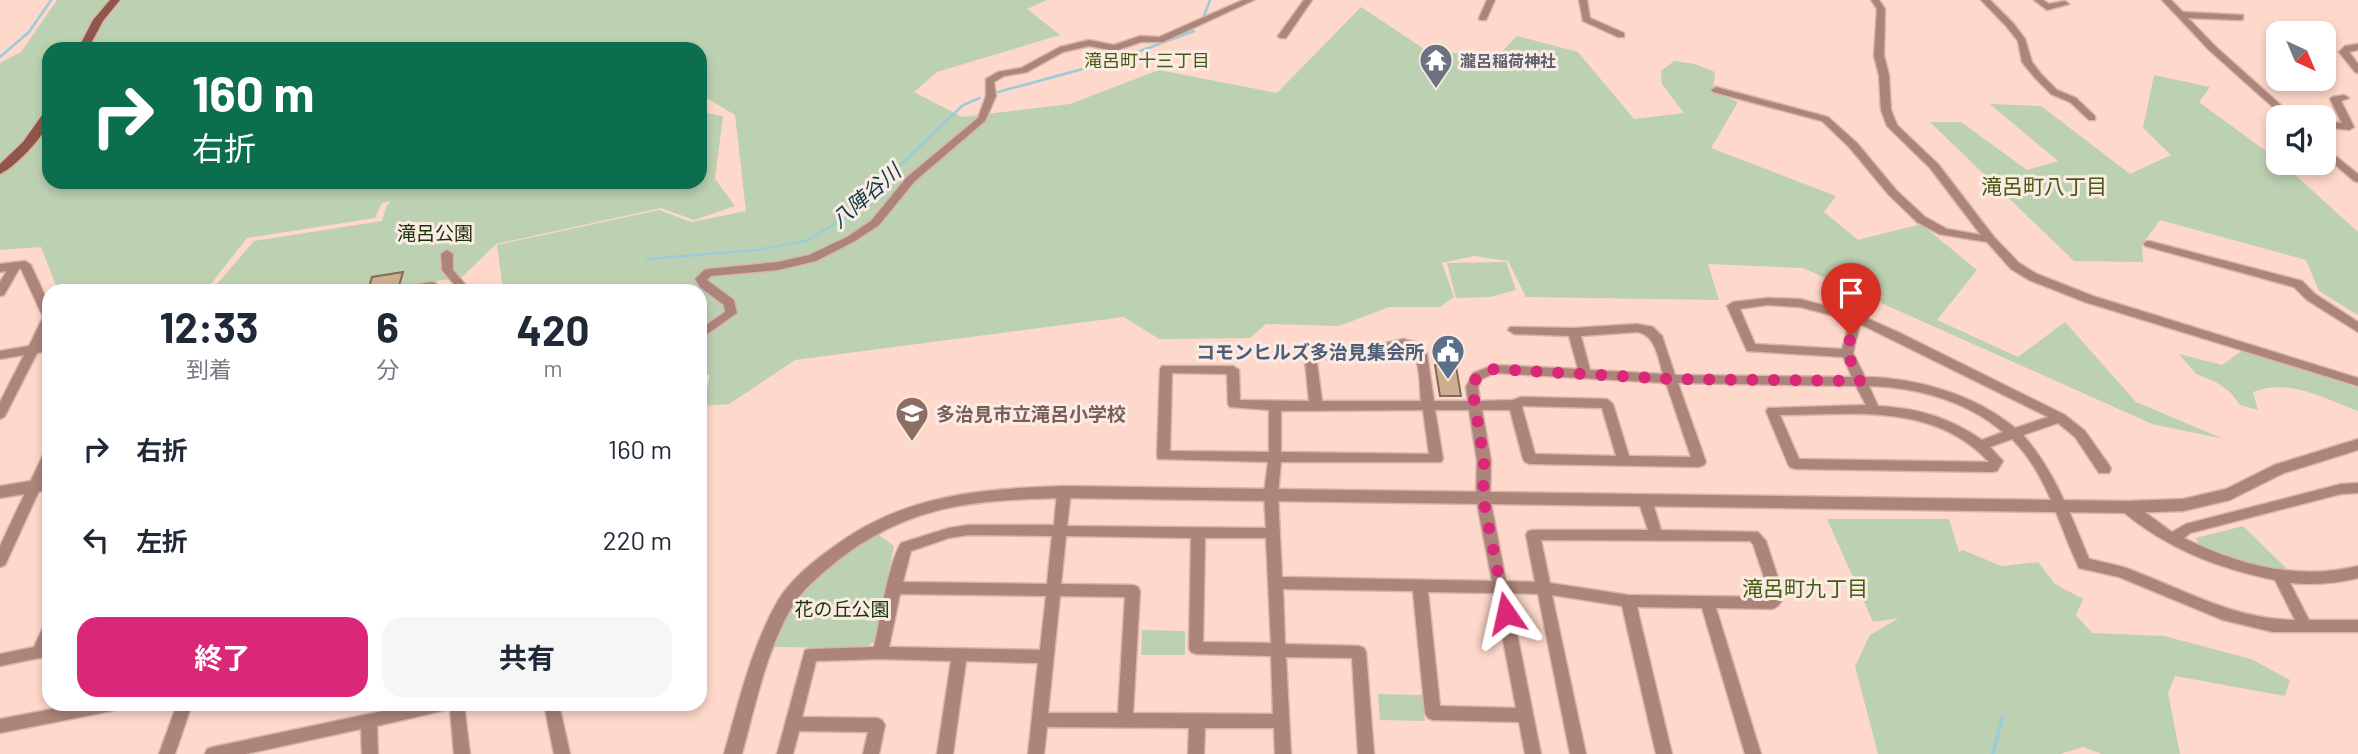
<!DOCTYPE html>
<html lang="ja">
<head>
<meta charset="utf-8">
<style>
	:root { --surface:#fff; --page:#f6f6f7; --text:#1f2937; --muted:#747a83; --accent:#db2777 }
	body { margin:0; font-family:Barlow,"Noto Sans JP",sans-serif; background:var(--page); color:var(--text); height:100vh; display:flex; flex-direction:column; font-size:26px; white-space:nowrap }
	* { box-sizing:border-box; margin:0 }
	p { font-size:23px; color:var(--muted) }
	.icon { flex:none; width:38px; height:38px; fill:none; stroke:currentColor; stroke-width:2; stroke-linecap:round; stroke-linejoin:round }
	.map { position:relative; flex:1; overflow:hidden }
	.details { position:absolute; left:42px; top:284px; width:665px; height:427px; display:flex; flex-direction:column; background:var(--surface); border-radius:21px; box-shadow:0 4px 10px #0003 }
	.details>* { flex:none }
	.top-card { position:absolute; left:42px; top:42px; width:665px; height:147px; border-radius:21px; box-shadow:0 4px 10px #0003; background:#0b6e4f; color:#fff; overflow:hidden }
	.needle { width:46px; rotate:136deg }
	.fabs { position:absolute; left:2266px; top:21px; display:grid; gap:14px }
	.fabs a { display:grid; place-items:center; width:70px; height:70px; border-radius:14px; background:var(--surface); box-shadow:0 4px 10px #0003; font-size:35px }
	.pin { position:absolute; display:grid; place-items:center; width:60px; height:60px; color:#fff; margin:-72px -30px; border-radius:50% 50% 50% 0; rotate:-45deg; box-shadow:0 0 7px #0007 }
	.pin .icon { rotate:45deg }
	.me { position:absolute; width:77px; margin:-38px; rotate:349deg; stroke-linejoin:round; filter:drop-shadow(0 0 5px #0008) }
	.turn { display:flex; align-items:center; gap:24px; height:147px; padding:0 35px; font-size:32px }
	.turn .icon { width:91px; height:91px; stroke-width:2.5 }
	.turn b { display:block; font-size:49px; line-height:60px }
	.eta { display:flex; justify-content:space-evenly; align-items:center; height:119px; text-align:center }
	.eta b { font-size:42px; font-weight:700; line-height:49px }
	.cta { display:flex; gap:14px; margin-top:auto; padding:14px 35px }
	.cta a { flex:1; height:80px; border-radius:21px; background:var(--accent); color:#fff; font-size:28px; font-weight:700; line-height:80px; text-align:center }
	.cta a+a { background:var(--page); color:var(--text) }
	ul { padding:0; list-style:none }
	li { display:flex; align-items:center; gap:21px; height:91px; padding:0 35px }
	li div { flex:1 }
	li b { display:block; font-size:26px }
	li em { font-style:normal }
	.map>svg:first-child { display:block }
	.green { fill:#bcd0b2 }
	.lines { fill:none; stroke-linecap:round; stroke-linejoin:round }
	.stream-far1 { stroke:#9cccd8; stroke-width:2.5 }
	.stream { stroke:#9cccd8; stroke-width:3.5 }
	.building { fill:#ccaf91; stroke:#836c53; stroke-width:2 }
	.minor-casing { stroke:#d7b6aa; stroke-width:3 }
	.tertiary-casing { stroke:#d7b6aa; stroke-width:3 }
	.secondary-casing { stroke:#d7b6aa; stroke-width:3 }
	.minor { fill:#ac847a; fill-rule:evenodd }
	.tertiary { fill:#ac847a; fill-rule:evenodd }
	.secondary { fill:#8e574a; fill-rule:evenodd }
	.route { stroke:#db2777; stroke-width:12; stroke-dasharray:0 21.6 }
	.labels { text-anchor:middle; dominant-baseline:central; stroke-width:6; stroke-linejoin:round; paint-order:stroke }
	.far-worship-label { font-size:16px; font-weight:bold; fill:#5b616d; stroke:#fbebe5; text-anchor:start }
	.far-neighbourhood-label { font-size:18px; fill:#485b0e; stroke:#fbebe5 }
	.park-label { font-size:19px; fill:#173402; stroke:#fbebe5 }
	.service-label { font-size:19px; font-weight:bold; fill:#4e5e75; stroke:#fbebe5; text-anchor:end }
	.education-label { font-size:19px; font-weight:bold; fill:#785e54; stroke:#fbebe5; text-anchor:start }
	.neighbourhood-label { font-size:21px; fill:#485b0e; stroke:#fbebe5 }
	.water-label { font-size:21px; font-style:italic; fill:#103d46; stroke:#fbebe5 }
</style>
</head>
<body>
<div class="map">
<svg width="2358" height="754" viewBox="0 0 2358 754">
	<rect width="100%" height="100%" fill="#fed8ca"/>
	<path class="green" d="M57 0H1047L1027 9 1060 35 937 72 914 92 962 117 1070 104 1159 70 1277 93 1361 7 1427 51 1498 56 1517 36 1578 52 1634 119 1684 113 1662 84 1661 71 1674 61 1695 64 1715 72 1713 91 1738 102 1711 148 1836 196 1824 212 1858 240 1921 224 1977 270 1937 320 2018 357 2065 322 2136 402 2224 439 2152 424 1803 268 1708 264 1719 300 1526 297 1508 261 1474 256 1442 263 1454 297 1440 307H1389L1339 326 1266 324 1250 338 1159 339 1124 317 795 360 729 404 703 406 710 375H700V290H503L497 245 659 210 691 222 746 211 735 115 700 94V49H49V182H700V112L723 116 715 179 735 206 694 220 661 208 496 244 462 277 379 290H212L254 241 382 221 387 205 391 201 382 203 375 218 247 238 206 290H58L41 247 0 250V63L21 52Z
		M2154 75 2210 87 2199 102 2278 160V163H2282L2358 232V315L2319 291 2306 260 2160 220 2142 245 2143 262 2074 261 1930 122H1961L2027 170 2058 161 1990 104 2041 106 2130 174 2171 155 2143 128Z
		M1506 262 1516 290 1490 297 1456 298 1447 263Z
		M2243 350 2358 388V411C2323 398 2289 378 2253 392L2258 410 2240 405 2230 392 2216 382 2196 374 2179 354 2222 365Z
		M1827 519H1949L1959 552 1963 550 2001 566 2038 562 2055 584 2083 599 2076 615 2092 633 2164 636 2251 659 2290 680 2285 696 2175 676 2168 693 2180 754H2102L2083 747 2060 754H1878L1855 666 1870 635 1899 618 1873 622Z
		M2243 526 2290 572 2243 564 2199 546 2196 538Z
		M875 532 894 546 875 641 865 648 773 647C794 591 828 566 875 532Z
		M1142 630 1185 631V655H1141Z
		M1378 694 1422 695 1425 721 1380 720Z"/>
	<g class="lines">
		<path class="stream-far1" d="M1203 18 1210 0
			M0 57 29 32 51 0
			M998 92 1116 60 1194 31
			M647 259 757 250 806 241 846 217 963 105 980 98"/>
		<path class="stream" d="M1993 754 2002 718"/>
	</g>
	<path class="building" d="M403 272 399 286 368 290 372 277Z
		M1435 365 1456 366 1461 396H1440Z"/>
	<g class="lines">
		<defs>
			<path id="minor" d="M1243 0H1254L1163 42H1141L1115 51 1089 46 1063 52 1027 72 1004 76 994 82 996 96 985 121 915 181 879 225 855 241 816 261 778 270 711 276 707 280 734 300 737 313 700 339V329L725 312 724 305 700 287 695 279 704 270 708 269 778 262 809 255 847 237 871 221 907 177 978 118 986 96V79L998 72 1021 68 1060 47 1089 40 1114 45 1140 36 1159 37Z
				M1304 0H1312L1286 38H1280L1278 36Z
				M1487 0H1495L1486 20H1480L1479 18Z
				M1579 0H1587L1590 18 1624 33V37H1618L1583 21Z
				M1871 0H1879L1885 9 1884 56 1889 75 1891 110 1897 125 1938 164 1994 237 2019 263 2037 274 2093 296 2358 378V386L2085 302 2029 280 2011 269 1987 242 1939 234 1917 222 1889 195 1849 147 1822 121 1713 92 1711 90 1716 87 1828 117 1857 143 1896 190 1925 217 1947 229 1981 235 1930 168 1887 126 1881 110 1879 75 1874 56 1877 9Z
				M1981 0H1990L2013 23 2025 39 2032 62 2041 74 2057 90 2076 98 2095 116V120H2089L2070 102 2051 94 2035 78 2022 62 2018 41 2007 27Z
				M2034 0H2043L2049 4 2065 1 2069 4 2047 10Z
				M2162 0H2171L2183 12 2243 15V19L2240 20 2188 18 2215 46 2294 117H2284L2209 50Z
				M2358 44V50L2349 52 2358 64V73L2355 72 2339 52 2345 46Z
				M2344 95 2349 98 2341 101 2354 127 2349 130 2324 127V121L2342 123 2330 99 2332 97Z
				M2324 147 2358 174V182L2354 181 2324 155Z
				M2149 241 2302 281 2315 294 2358 322V332L2307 300 2294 287 2145 246 2144 244 2145 242Z
				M447 250 453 254V270L470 290H459L442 270 441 254Z
				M25 261 31 265C44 295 58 312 42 344L49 343V351L37 353 6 414 4 417 0 419V402L24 355 0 359V351L29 346 43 317 21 269H19L4 295 0 296V282L7 271 0 272V264Z
				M432 282 436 283 437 290H400L406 286Z
				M1767 298 1800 299 1860 315 1900 333 2065 415 2085 431 2109 465 2111 469 2109 473H2099L2075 437 2058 423 2023 435C2055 471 2071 516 2089 559 2101 562 2114 564 2126 568 2181 588 2234 620 2295 620L2275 580C2217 568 2168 549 2122 511L2120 507 2122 503C2124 503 2126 502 2128 502 2132 502 2165 527 2172 532L2186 524 2341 484 2358 483V493L2341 494 2190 533 2184 538C2238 565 2298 581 2358 566V578C2335 584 2314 585 2290 583L2309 620H2358V632H2273L2223 620 2119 577 2079 568C2058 524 2048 475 2012 439L1990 447 2003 461 1997 471 1992 472 1795 469 1790 467 1788 464 1766 411 1768 408 1866 405 1856 386 1678 383 1706 462 1704 465 1699 467 1530 464 1525 462 1523 459 1510 410H1482L1491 461 1490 498 1506 581 1535 582 1526 535 1528 531 1533 530H1648L1638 500 1640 496H1650L1652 500 1661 530 1758 532 1766 541 1784 596C1781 602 1779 607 1772 609L1716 608 1761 754H1745L1702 608 1637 607 1672 754H1656L1622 606 1552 595 1586 754H1570L1538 594 1509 593 1541 754H1525L1519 722 1433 720 1428 718 1425 713 1413 591 1283 589 1285 644 1359 646 1364 648 1366 652 1374 754H1358L1352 658 1286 657 1291 754H1275L1274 728H1205L1204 754H1188L1189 728 1047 727 1044 754H1028L1038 663 966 661 953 754H937L951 661 880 659 816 661 802 717 877 718 882 720 885 725 879 754H863L868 732 799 731 793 754H777L805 650 810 649 874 647C881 617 887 568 901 543L949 528 968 525H1054L1057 492 1059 488H1069L1071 492 1067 526 1266 528 1264 494 1268 462 1158 459 1157 456 1160 369 1162 366H1233L1239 370 1240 400 1309 401 1305 361 1320 351H1351L1403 339 1418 343 1427 354 1434 401H1468L1466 387 1473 373 1494 365 1578 369 1569 336 1514 334 1508 330 1510 327 1574 328 1637 324 1653 327 1662 336 1675 375 1852 377 1843 357 1747 351 1727 306 1733 302ZM1767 305 1800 307 1850 320 1842 349 1755 344 1740 309ZM1860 324 2048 417 2015 428C1974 394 1917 378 1865 377L1853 353ZM1637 332C1656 335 1658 358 1663 374L1590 370 1581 336ZM1403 347C1422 352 1419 384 1421 401H1322L1317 363 1322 359H1351ZM1172 373 1227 374 1228 404 1230 407 1269 410V452L1170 451ZM1495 373 1666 383 1691 457 1629 456 1613 404 1607 399 1521 397 1513 400 1480 401 1478 387 1482 379ZM1869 386C1916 387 1967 401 2003 432L1982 440C1950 418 1918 408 1878 406ZM1523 406 1602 408 1616 456 1535 454 1522 407ZM1423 410 1429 454 1281 452V411ZM1435 410H1469L1477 461 1476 498 1492 581 1282 577 1278 494 1281 462H1441L1443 459ZM1780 415C1854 415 1933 402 1989 462L1799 459ZM968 535 1052 536 1047 584 903 582 911 551 949 538ZM1066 536 1191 538 1189 648 1191 652 1196 654 1271 656 1273 714 1133 713 1140 591 1138 587 1133 585 1061 584ZM1205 538H1266L1271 643 1203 642ZM1541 540 1750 541 1753 544 1770 595 1768 597 1628 595 1550 583ZM1428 592 1494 593 1516 708 1440 706ZM900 594 1046 596 1040 650 889 647ZM1060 596 1125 597 1118 713H1048Z
				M49 450V469L7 561 5 565 0 567V546L43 455 44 452Z
				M49 623V656L0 666V654L34 647 44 625Z
				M79 704H119L116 709 111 711 0 733V719Z
				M177 704H192L175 754H159Z
				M416 704H464L470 754H454L450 709 377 726 378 754H362L361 729 246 754H205L207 749 213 747Z
				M544 704H559L570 754H554Z"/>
			<path id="tertiary" d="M2358 439V450L2284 473 2230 500 2183 511 2127 513 1064 498C975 500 910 504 837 561 819 576 800 591 789 612 765 656 755 706 742 754H724C739 702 751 647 779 599 791 580 810 564 828 551 900 495 976 489 1064 486L2127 501 2183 499 2226 489 2274 465Z
				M49 478V490L0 498V486Z"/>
			<path id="secondary" d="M110 0H120L103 21 88 49H78L93 20Z
				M49 110C49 113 50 117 49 121 45 136 14 168 0 174V164L23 142 45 111Z"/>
		</defs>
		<use href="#minor" class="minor-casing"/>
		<use href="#tertiary" class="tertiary-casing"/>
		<use href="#secondary" class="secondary-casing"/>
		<use href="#minor" class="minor"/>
		<use href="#tertiary" class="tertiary"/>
		<use href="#secondary" class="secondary"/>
	</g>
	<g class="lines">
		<path class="route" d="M1506 613 1483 498 1484 461 1472 387 1477 376 1494 369 1670 379 1860 381 1847 353 1851 335"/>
	</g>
	<defs>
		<symbol id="temple-pin" viewBox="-11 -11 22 30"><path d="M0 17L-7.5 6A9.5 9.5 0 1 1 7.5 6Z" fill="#6b7280" stroke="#fbebe5"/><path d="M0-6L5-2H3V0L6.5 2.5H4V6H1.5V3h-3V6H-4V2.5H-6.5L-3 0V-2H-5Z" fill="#fff"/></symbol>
		<symbol id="civic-pin" viewBox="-11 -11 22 30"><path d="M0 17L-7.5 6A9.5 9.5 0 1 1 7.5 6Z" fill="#5c6f8a" stroke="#fbebe5"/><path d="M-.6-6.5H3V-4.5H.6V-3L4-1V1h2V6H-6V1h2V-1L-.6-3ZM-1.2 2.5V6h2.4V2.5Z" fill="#fff"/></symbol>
		<symbol id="school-pin" viewBox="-11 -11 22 30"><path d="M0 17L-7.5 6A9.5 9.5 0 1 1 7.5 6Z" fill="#8d6e63" stroke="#fbebe5"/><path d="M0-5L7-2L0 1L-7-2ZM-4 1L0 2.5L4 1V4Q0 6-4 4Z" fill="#fff"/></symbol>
	</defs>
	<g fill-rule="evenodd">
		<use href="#temple-pin" x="1417" y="41" width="38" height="52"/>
		<use href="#civic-pin" x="1429" y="332" width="38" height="52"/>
		<use href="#school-pin" x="893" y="394" width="38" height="52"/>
	</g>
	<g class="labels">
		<g class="far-worship-label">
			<text x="1460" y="60">瀧呂稲荷神社</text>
		</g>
		<g class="far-neighbourhood-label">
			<text x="1147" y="60">滝呂町十三丁目</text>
		</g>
		<g class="park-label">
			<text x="435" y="232">滝呂公園</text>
			<text x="842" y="608">花の丘公園</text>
		</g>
		<g class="service-label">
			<text x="1424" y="351">コモンヒルズ多治見集会所</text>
		</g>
		<g class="education-label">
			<text x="936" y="413">多治見市立滝呂小学校</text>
		</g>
		<g class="neighbourhood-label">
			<text x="2044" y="185">滝呂町八丁目</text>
			<text x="1805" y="587">滝呂町九丁目</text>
		</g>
		<g class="water-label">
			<text transform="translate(865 195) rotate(-41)">八陣谷川</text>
		</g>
	</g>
</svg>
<div class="fabs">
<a><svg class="needle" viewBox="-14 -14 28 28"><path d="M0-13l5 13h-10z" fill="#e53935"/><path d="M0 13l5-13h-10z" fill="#747a83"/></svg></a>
<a><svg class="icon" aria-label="sound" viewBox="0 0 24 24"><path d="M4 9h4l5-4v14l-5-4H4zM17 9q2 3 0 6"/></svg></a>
</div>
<div class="pin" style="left:1851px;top:335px;background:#d93025"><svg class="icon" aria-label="arrive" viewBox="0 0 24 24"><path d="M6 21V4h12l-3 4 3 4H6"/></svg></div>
<svg class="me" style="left:1506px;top:613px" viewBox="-20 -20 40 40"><path d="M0-17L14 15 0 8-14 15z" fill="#db2777" stroke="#fff" stroke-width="4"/></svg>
<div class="top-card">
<div class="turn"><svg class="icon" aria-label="right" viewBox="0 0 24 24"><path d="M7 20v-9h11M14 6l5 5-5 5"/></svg><div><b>160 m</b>右折</div></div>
</div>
<section class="details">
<div class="eta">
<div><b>12:33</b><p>到着</p></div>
<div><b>6</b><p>分</p></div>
<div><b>420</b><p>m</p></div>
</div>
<ul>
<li><svg class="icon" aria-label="right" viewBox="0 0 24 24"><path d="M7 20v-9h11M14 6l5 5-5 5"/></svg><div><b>右折</b></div><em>160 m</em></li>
<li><svg class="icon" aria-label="left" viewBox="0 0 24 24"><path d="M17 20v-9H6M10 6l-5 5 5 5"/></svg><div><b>左折</b></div><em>220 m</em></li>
</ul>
<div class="cta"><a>終了</a><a>共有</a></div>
</section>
</div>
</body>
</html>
